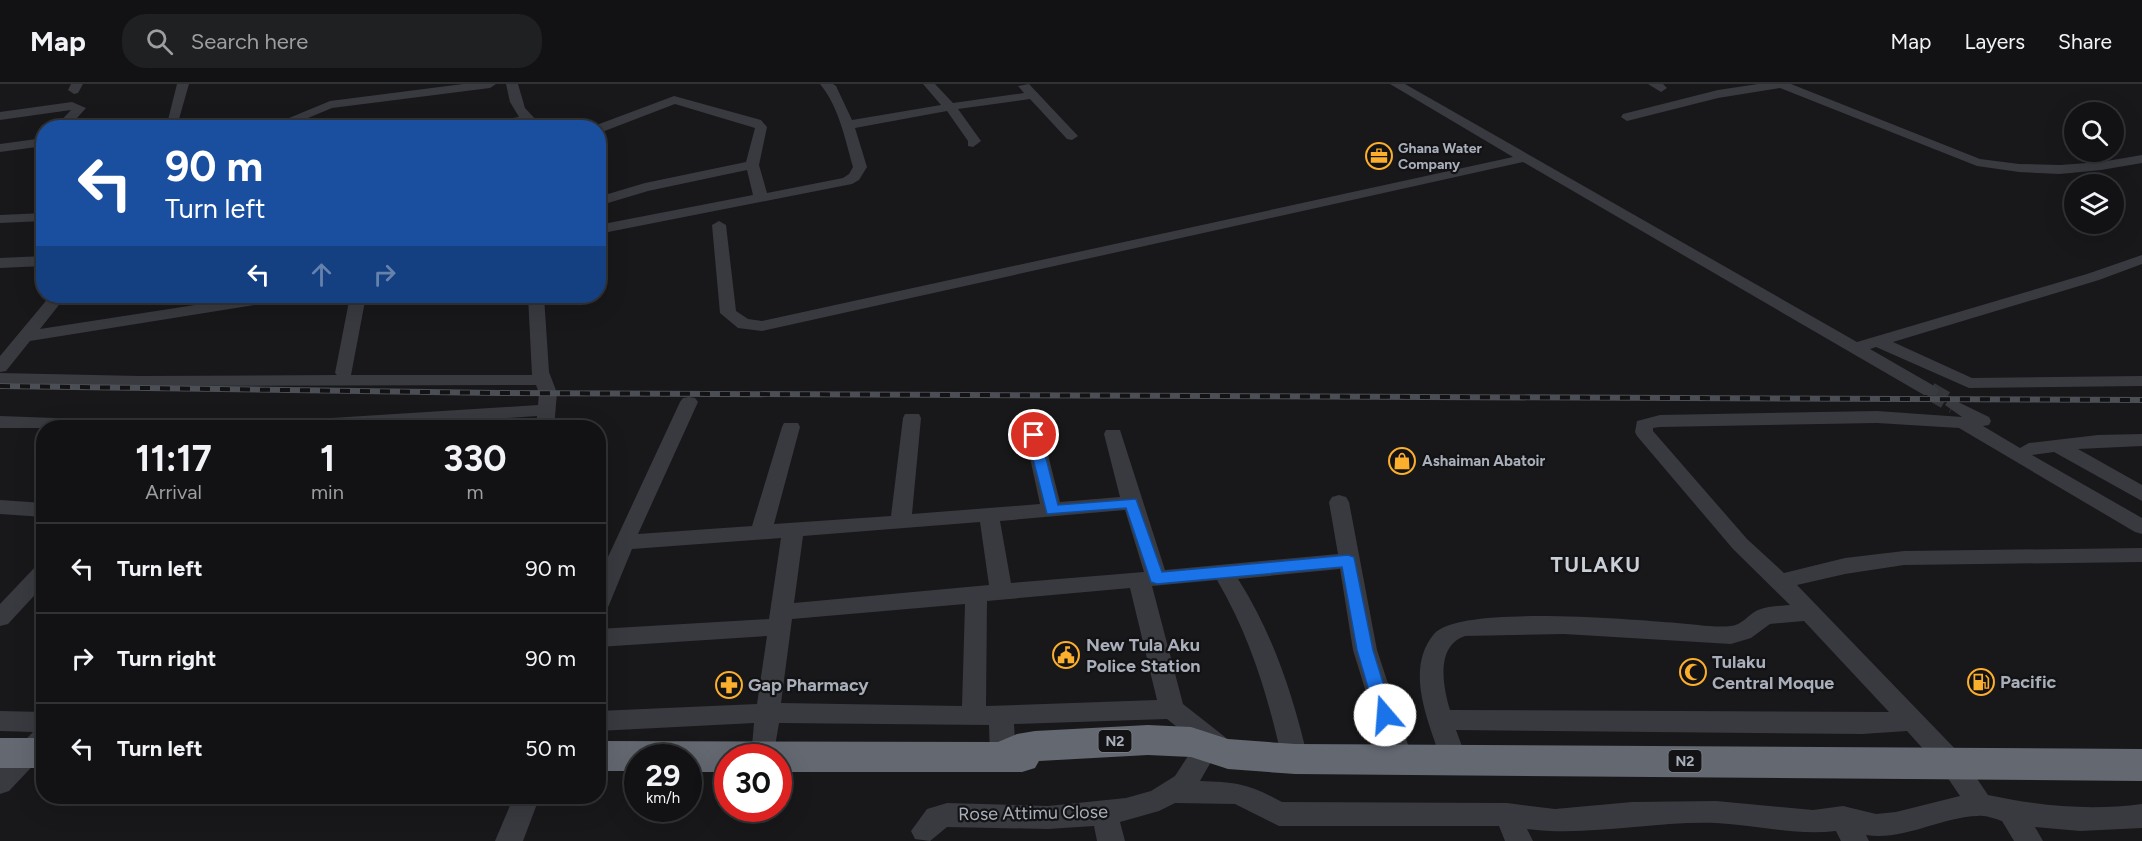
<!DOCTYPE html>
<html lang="en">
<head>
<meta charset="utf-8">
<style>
	:root { --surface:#121214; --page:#1f2022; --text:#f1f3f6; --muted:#9c9ea0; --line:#313234 }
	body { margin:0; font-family:Figtree,sans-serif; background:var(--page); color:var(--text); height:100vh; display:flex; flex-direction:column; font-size:22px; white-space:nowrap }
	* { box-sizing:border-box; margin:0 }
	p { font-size:20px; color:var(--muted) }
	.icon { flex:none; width:33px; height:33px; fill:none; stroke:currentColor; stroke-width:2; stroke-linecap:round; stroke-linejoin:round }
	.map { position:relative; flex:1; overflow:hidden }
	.panel { position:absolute; left:36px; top:336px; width:570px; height:384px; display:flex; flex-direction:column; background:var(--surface); border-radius:24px; box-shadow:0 6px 24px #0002,0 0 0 2px var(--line) }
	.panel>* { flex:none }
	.top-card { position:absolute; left:36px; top:36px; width:570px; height:183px; border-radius:24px; box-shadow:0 6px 24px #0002,0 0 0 2px var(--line); background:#1a4fa0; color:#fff; overflow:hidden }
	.buttons { position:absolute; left:2064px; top:18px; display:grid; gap:12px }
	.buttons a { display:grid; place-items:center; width:60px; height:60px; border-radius:50%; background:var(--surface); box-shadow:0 6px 24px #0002,0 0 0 2px var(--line); font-size:30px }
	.speed { position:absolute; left:624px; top:660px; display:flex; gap:12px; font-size:30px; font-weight:700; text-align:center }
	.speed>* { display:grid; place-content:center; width:78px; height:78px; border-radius:50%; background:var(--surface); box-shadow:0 6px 24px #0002,0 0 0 2px var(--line); line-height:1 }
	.speed small { font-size:15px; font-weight:400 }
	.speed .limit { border:9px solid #d22; background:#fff; color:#111 }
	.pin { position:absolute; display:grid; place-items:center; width:51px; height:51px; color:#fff; margin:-26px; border:3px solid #fff; border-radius:50%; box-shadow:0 2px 6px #0007 }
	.me { position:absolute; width:66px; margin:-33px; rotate:342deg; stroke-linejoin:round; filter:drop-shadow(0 0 4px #0008) }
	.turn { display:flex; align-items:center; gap:21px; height:126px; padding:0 30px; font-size:27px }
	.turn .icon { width:78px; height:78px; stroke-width:2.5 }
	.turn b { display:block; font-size:42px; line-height:51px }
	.lanes { display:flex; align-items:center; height:57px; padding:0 30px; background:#0003; justify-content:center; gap:30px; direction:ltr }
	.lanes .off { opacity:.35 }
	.eta { display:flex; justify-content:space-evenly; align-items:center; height:102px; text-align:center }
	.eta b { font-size:36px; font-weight:700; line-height:42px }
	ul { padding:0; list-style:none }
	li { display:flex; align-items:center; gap:18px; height:90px; padding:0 30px; border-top:2px solid var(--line) }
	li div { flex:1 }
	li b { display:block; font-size:22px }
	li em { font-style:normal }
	header { display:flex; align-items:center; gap:36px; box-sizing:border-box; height:84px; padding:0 30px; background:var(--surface); border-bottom:2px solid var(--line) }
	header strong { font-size:28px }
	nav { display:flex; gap:33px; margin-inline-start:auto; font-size:21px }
	.search { width:420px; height:54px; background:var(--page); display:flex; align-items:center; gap:15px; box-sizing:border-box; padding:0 21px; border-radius:24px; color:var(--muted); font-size:22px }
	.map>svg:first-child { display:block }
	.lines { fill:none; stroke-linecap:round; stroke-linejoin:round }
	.minor-tunnel { stroke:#35363a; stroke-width:18; stroke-dasharray:18 9; stroke-linecap:butt }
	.minor { fill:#383a3f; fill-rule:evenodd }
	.highway { fill:#646871; fill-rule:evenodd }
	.rail-casing { stroke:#4b4e54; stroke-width:6 }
	.rail { stroke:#131315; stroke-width:4; stroke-dasharray:10; stroke-linecap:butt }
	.route { fill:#1a73e8; stroke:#114b97; stroke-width:1.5 }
	.labels { text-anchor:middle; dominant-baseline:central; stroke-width:4.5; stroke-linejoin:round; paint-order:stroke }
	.far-poi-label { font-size:14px; font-weight:bold; fill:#a9afba; stroke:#131315; text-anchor:start }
	.shield { fill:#131315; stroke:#7c8088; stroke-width:1.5 }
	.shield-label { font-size:14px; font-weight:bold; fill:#a9afba }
	.poi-label { font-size:15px; font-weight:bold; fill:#a9afba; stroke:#131315; text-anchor:start }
	.near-poi-label { font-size:18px; font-weight:bold; fill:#a9afba; stroke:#131315; text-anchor:start }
	.near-street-label { font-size:18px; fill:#a9afba; stroke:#131315 }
	.district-label { font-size:21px; font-weight:bold; letter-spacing:1.5px; fill:#caced6; stroke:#131315 }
</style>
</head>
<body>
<header>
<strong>Map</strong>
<div class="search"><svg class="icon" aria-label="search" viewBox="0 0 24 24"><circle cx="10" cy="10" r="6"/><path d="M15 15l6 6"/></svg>Search here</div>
<nav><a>Map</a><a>Layers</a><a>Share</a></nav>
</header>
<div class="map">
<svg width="2142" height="757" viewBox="0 0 2142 757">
	<rect width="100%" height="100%" fill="#18181a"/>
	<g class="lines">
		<path class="minor-tunnel" d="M1930 307 1954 321"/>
		<path class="minor" d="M71 0H83L78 9 74 10 68 6Z
			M177 0H189L177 42 166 44Z
			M463 0H496L490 4 332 24 284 44H265L330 17Z
			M506 0H518L525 24 539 39 540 44H529L525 40 501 44H467L473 40 519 33 510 18Z
			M820 0H833L836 2 852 36 941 21 923 0H935L953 19 1024 9 1018 2 1029 0 1078 52 1072 56 1067 55 1030 15 958 25 981 57 973 63 968 62V57L947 27 855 44 867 83 859 96 852 100 598 150V141L753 111 747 86 648 107 598 122V113L645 99 746 78 755 44 675 20 602 48 598 49V44L594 42 674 12 761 36 767 43 759 81 767 109 843 94 849 90 853 83C845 55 839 23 820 0Z
			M1390 0H1405L1857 258 2087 190 2142 171V180L2099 196 1893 258 1972 294 2142 292V302L1969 304 1876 263 1870 265 1936 303 1939 307 1936 311H1924L1523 78 762 247 738 244 720 229 712 141 719 137 726 141 736 227 748 235 762 237 1513 73Z
			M1648 0H1663L1667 4 1661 8Z
			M1758 0H1791L1980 75 2019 80 2060 81 2101 78 2142 71V79L2101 86 2060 90 2019 88 1977 82 1780 4 1718 14 1627 37 1621 33 1623 30 1718 6Z
			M72 18 86 24 68 44H54L71 26 0 36V28Z
			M44 54V62L0 68V60Z
			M44 129V137L0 139V131Z
			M44 172V182L0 184V174Z
			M50 212H66L40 245 253 212H288L280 217 30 257 6 287 0 288V272Z
			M350 212H366L351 291H532L528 212H544L549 288 557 309 554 344H536L537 332 363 344H259L261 340 268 338 538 321 539 309 536 301 140 302 0 299V289L140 292 337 291 335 289Z
			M689 313 695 314 698 318 638 450 752 442 782 343 784 339H798L800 343 774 440 891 432 903 334 905 330H919L921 334 912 430 1040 420 1025 351 1027 347H1041L1043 351 1060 418 1120 413 1104 350 1106 346H1120L1165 486 1338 470 1329 418 1332 413 1339 411 1346 413 1349 418 1377 566 1413 676 1409 683 1400 687 1391 683 1387 676 1353 566 1340 485 1238 495C1273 550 1293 611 1308 675L1304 682 1295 686 1286 682 1282 675C1268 612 1250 552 1217 496L1152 502 1183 620 1225 653 1229 660 1225 667 1216 670 1207 667 1167 635 1014 640 1016 673 1012 680 1003 684 994 680 990 673 989 641 779 639 773 674H751L754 639 598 647V627L757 620 767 552 598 563V545L769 535 781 454 632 465 609 521 606 527 598 529V487L601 488 680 318 683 314ZM1125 426 1144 488 1011 499 1000 437ZM980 438 989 501 794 519 803 452ZM1130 504 1157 616 986 622 987 517ZM965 520 962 622 781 619 792 535Z
			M1954 316 1989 333 1991 337 1989 341 1983 342 2020 364 2029 359 2098 351 2142 350V362L2078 365 2142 401V417L2054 368 2032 371 2142 434V450L2135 448 1959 344 1877 339 1660 343 1653 344V347L1747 455 1784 489 1845 474 1904 467 2142 464V478L1904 481 1845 490 1797 501 1961 671 1988 711C2040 722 2089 727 2142 720V744L2080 747 2035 743 2043 757H2014L2002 737C1995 735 1986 731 1978 732 1941 733 1903 757 1866 751L1869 757H1841L1836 747C1796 752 1756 741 1716 739 1653 737 1589 753 1527 745L1533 757H1505L1499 742H1279L1235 720 1175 719 1159 727 1120 738 1125 757H1097L1094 742 1048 745 947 743 930 757 915 755 911 747 927 725 947 719 1048 722 1126 714 1151 707 1175 692 1190 669 1199 665 1208 669 1212 676 1200 697C1237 698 1249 700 1282 718L1507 719 1555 725 1632 718 1716 717 1813 726 1843 722 1876 730 1896 728 1960 712 1943 687 1907 647 1862 650 1456 646 1467 676 1463 683 1454 687 1445 683 1441 676C1429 638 1404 586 1434 550 1459 520 1634 536 1677 539 1694 540 1714 544 1731 542 1742 541 1749 530 1758 526 1768 522 1780 522 1790 521L1733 465 1637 352 1635 348 1637 337 1660 331 1877 327 1962 333 1945 321 1948 317ZM1804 537 1889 628 1450 626C1443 603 1435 562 1465 552L1564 550 1731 560 1751 554 1770 540Z
			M0 332 164 338 171 340 173 344H0Z
			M0 416 44 419V433L0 430Z
			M44 480V501L8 540 0 542V520L36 482Z
			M0 627 44 628V670L9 707 0 710V682L33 648 0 647Z
			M514 712H540L523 757H495Z"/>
		<path class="highway" d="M1148 641 1191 643 1228 655 1295 660 2142 665V697L1295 690 1228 685 1191 673 1148 671 1039 677 1035 684 1022 688H778V674H728V688H688V674H638V687H598V657L998 658 1017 650 1035 647Z
			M0 654H44V684H0Z"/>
		<defs>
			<path id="rail" d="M0 302 498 309 2142 316"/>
		</defs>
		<use href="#rail" class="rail-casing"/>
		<use href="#rail" class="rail"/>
	</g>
	<path class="route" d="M1034 347 1040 351 1058 421 1136 415 1162 488 1348 471 1354 473 1373 566 1393 631 1391 635 1385 637 1379 635 1376 631 1357 566 1342 483 1157 500 1151 498 1126 424 1047 430 1027 351Z"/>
	<defs>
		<symbol id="office-ring" viewBox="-11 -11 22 22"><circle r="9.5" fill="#131315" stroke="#fcae2d" stroke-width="1.5"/><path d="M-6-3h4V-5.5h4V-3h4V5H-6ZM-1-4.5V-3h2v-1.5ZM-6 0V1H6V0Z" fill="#fcae2d"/></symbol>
		<symbol id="shop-ring" viewBox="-11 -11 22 22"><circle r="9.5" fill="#131315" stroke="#fcae2d" stroke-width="1.5"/><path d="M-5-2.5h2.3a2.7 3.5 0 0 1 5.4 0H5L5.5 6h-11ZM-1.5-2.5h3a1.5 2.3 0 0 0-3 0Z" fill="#fcae2d"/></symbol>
		<symbol id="civic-ring" viewBox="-11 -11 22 22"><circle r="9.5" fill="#131315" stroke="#fcae2d" stroke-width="1.5"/><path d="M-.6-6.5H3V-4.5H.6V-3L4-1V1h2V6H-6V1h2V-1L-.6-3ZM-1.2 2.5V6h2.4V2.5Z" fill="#fcae2d"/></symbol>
		<symbol id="mosque-ring" viewBox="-11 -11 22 22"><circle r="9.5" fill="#131315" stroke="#fcae2d" stroke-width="1.5"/><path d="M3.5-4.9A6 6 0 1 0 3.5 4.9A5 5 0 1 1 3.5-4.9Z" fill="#fcae2d"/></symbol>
		<symbol id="fuel-ring" viewBox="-11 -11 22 22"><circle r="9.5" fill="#131315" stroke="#fcae2d" stroke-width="1.5"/><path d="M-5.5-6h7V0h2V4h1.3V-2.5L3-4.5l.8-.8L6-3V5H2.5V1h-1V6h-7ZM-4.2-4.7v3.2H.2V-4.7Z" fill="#fcae2d"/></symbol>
		<symbol id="pharmacy-ring" viewBox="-11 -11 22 22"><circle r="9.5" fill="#131315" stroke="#fcae2d" stroke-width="1.5"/><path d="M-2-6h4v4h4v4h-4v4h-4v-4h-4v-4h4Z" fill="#fcae2d"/></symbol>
	</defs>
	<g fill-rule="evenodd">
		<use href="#office-ring" x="1364" y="57" width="30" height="30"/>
		<use href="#shop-ring" x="1387" y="362" width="30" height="30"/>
		<use href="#civic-ring" x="1051" y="556" width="30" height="30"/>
		<use href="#mosque-ring" x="1678" y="573" width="30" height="30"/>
		<use href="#fuel-ring" x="1966" y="583" width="30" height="30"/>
		<use href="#pharmacy-ring" x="714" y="586" width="30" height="30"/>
	</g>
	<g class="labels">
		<g class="far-poi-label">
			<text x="1398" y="64">Ghana Water<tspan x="1398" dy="16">Company</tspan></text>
		</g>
		<g class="shield">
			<rect x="1098.5" y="646" width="33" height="22" rx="4.5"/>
			<rect x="1668.5" y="666" width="33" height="22" rx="4.5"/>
		</g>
		<g class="shield-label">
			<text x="1115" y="657">N2</text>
			<text x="1685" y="677">N2</text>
		</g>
		<g class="poi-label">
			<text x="1422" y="377">Ashaiman Abatoir</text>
		</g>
		<g class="near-poi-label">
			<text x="1086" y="561">New Tula Aku<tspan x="1086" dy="21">Police Station</tspan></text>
			<text x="1712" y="578">Tulaku<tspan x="1712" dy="21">Central Moque</tspan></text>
			<text x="2000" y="598">Pacific</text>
			<text x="748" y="601">Gap Pharmacy</text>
		</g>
		<g class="near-street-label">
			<text transform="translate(1033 729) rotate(-1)">Rose Attimu Close</text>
		</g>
		<g class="district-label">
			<text x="1596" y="480">TULAKU</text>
		</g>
	</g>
</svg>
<div class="buttons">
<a><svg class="icon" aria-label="search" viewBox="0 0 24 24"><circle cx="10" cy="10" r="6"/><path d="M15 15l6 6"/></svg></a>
<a><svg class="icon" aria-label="layers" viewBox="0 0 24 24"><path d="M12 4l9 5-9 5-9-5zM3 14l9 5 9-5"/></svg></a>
</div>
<div class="speed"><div>29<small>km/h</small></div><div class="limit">30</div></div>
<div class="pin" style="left:1034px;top:351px;background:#d93025"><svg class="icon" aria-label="arrive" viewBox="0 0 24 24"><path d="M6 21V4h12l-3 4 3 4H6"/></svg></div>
<svg class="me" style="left:1385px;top:631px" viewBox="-20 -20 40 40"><circle r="19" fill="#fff"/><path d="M0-13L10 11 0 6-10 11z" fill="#1a73e8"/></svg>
<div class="top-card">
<div class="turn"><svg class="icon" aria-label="left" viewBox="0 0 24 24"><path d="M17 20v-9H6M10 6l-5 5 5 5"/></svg><div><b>90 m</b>Turn left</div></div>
<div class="lanes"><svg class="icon" aria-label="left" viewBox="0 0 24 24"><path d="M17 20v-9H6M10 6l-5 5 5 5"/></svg><svg class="icon off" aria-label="ahead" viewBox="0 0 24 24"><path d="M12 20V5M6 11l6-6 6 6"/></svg><svg class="icon off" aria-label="right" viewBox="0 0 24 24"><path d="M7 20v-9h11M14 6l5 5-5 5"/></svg></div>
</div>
<section class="panel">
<div class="eta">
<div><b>11:17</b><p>Arrival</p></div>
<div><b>1</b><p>min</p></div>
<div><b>330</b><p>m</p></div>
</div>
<ul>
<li><svg class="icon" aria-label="left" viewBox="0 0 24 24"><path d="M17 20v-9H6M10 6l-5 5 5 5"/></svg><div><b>Turn left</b></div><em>90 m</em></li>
<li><svg class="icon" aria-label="right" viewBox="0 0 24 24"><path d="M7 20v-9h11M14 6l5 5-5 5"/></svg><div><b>Turn right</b></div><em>90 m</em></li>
<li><svg class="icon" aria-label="left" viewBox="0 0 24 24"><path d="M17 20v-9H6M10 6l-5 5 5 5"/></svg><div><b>Turn left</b></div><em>50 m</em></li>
</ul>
</section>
</div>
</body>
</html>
